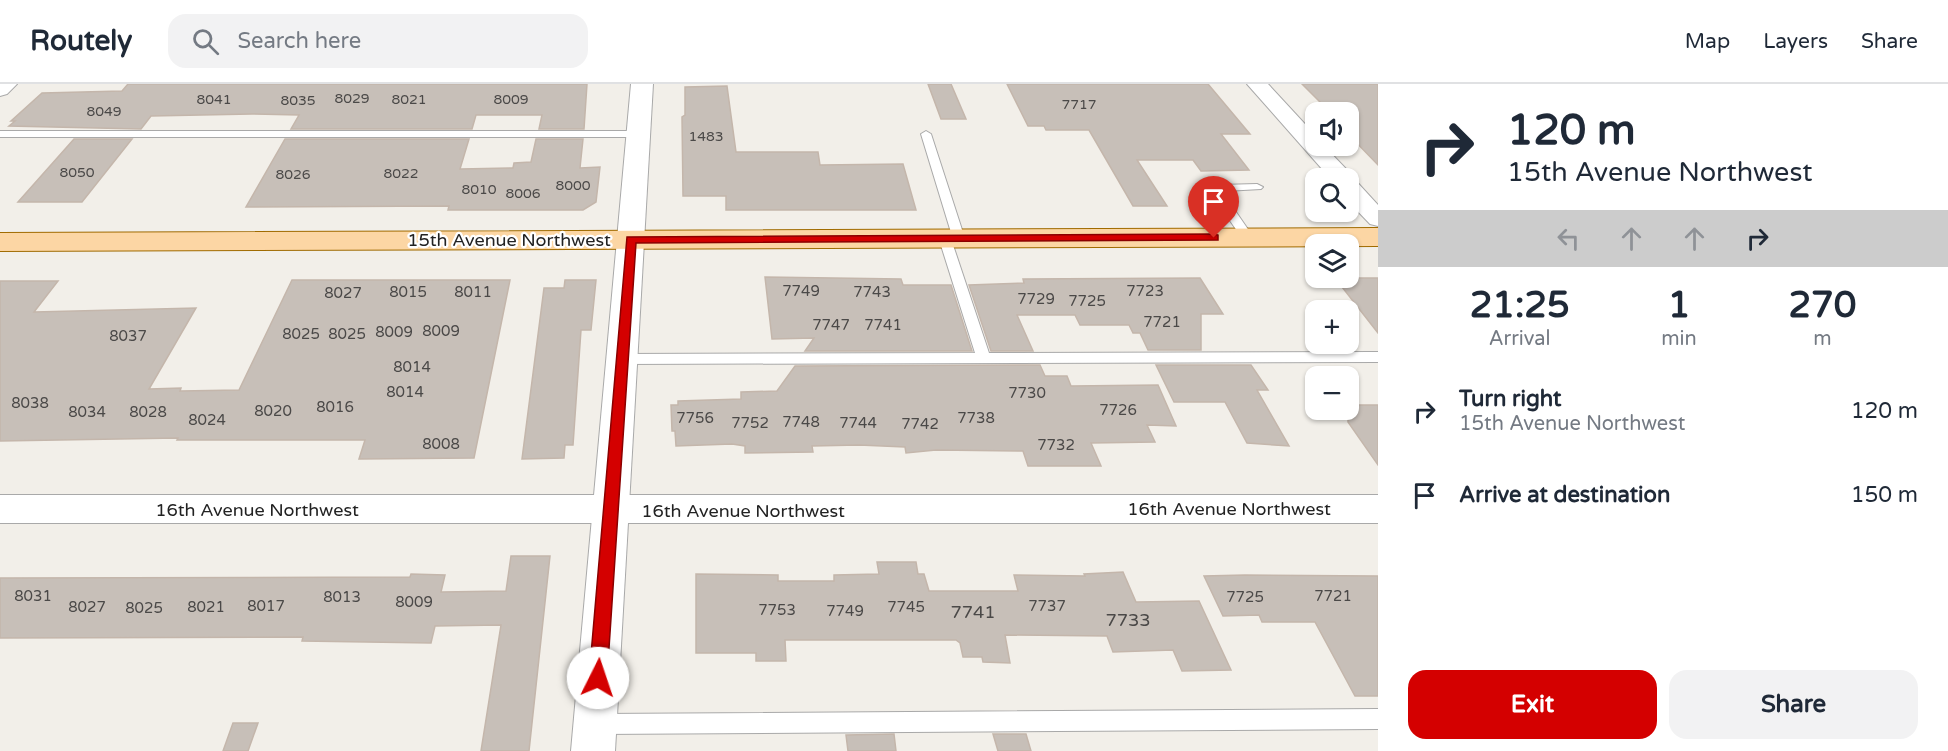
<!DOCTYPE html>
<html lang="en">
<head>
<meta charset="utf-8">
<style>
	:root { --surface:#fff; --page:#f2f2f3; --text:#1f2937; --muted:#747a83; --line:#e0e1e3; --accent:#d40000 }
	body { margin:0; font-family:"Varela Round",sans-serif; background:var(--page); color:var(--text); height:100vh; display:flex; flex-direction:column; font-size:22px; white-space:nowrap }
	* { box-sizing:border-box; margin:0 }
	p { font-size:20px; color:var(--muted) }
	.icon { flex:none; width:33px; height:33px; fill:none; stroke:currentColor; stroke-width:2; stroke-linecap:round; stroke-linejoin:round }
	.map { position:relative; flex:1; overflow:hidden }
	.sheet { display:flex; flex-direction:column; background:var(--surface); width:570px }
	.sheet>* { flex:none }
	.guide { background:#fff; color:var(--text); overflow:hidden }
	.tools { position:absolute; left:1305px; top:18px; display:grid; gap:12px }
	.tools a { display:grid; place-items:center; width:54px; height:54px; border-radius:12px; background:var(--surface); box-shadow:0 2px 4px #0004; font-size:30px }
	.pin { position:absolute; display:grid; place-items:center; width:51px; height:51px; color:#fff; margin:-62px -26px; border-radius:50% 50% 50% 0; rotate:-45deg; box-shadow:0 0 6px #0007 }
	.pin .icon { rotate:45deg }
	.me { position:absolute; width:66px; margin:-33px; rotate:4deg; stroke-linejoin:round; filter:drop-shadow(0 0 4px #0008) }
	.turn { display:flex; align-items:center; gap:21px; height:126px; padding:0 30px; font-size:27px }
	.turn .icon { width:78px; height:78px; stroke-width:2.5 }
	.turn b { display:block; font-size:42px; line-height:51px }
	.lanes { display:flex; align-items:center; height:57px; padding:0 30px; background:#0003; justify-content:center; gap:30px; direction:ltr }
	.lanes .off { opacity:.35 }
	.eta { display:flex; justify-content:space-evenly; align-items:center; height:102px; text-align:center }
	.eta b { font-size:36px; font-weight:800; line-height:42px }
	.button { display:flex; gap:12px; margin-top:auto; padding:12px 30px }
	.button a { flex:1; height:69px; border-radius:18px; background:var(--accent); color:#fff; font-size:24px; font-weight:800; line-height:69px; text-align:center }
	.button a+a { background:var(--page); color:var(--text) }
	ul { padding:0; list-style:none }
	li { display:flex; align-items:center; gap:18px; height:84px; padding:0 30px }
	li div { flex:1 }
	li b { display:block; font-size:22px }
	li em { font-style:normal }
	header { display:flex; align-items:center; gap:36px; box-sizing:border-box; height:84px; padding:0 30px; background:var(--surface); border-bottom:2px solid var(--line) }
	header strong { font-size:28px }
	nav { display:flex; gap:33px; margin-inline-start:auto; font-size:21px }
	.search { width:420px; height:54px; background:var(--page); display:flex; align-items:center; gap:15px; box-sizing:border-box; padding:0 21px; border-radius:18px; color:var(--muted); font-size:22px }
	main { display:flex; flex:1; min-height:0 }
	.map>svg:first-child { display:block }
	.building { fill:#c7bfb8; stroke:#c4b6ab; stroke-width:1.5 }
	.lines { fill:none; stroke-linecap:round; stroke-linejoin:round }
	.service-casing { stroke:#a9a9a9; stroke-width:2 }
	.minor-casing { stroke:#a9a9a9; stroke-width:2 }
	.tertiary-casing { stroke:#a9a9a9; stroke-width:2 }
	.primary-casing { stroke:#a06b00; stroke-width:2 }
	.service { fill:#fff; fill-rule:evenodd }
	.minor { fill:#fff; fill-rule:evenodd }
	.tertiary { fill:#fff; fill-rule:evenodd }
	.primary { fill:#fcd6a4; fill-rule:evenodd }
	.route { fill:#d40000; stroke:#8a0000; stroke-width:1.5 }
	.labels { text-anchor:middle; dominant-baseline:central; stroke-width:4.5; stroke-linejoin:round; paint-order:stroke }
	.far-number-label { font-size:14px; fill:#4b4948 }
	.number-label { font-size:15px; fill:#4b4948 }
	.street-label { font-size:18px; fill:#222; stroke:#fff }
	.near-number-label { font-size:18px; fill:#4b4948 }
</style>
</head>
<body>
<header>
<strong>Routely</strong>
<div class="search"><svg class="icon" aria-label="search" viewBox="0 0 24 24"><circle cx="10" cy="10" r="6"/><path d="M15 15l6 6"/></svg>Search here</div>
<nav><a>Map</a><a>Layers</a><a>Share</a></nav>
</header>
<main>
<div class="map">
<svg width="1378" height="667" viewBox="0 0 1378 667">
	<rect width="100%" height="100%" fill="#f2efe9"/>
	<path class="building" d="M128 0H587L584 45H539L542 31H476L472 45H291L299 31 252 30 151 32 141 45 9 42 15 37H11L42 9 122 7Z
		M928 0H951L966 35H941Z
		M1007 0H1208L1250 50H1221L1249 86 1201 87 1193 76H1137L1167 122H1133L1089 46H1046L1044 42H1028Z
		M1302 0H1378V81L1348 50V25H1327Z
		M727 2 736 68H818L820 81 903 80 916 126H726V112H683L682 33 685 31V3Z
		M74 55H132L82 118H18Z
		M285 55H469L460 85 513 84 514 79 531 78 536 55H583L580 84 600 83 596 118 583 126H448L449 122 246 123Z
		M765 193 901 195 903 201H951L972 267H805L814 254 772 255Z
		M1200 194 1223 230H1201V266H1148L1140 249H1133L1129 241H1080L1075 231H1017L1033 267H991L969 201 1024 199 1023 195Z
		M1335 194H1378V249Z
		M292 196H510L474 374 359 375 365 356H177L178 354 0 357V197H58L34 228 196 224 149 305 181 304 180 307 239 306Z
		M565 196H596L591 246H581L573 361H565L564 374 522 375 544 204H564Z
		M1040 281 1045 292H1067L1071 302 1158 301 1176 342 1147 341 1155 358 1091 359 1101 382H1028L1023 367 936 366 906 369 905 363 859 361 812 362 813 368 745 369V362L732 360 676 362 675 347H672L671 321H678V317L741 315V308L777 307 795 282Z
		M1156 281H1251L1268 306H1257L1289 362 1247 359 1225 318H1174Z
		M1348 321H1378V381L1348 338Z
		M511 472H550L529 667H481L501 541 435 542 431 559 302 557 303 553 0 554V494L410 493 411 490 445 491 441 508 506 507Z
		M877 478H916L918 490H924L929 507H1018L1014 491 1085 492 1084 490 1123 488 1136 518 1199 517 1231 586 1182 587 1173 566 1113 568 1107 552 1005 551 1010 579 983 578 982 573H963L960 559 956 556H785L786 577H756V569H696V490L778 491V497H834V491L879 490Z
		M1245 491 1378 492V612H1355L1315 538H1262L1259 531 1223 532 1204 492Z
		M233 639H258L248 667H223Z
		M894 650 896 667H848L846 651Z
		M993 650H1026L1031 667H998Z"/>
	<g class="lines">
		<defs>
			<path id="service" d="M0 47H639L644 50 639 53H0Z
				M926 47 931 50 965 155 963 158H955L953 155 921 50Z
				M1257 100 1263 103 1261 105 1225 107V112L1254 154 1248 158 1244 157 1213 112 1214 104 1220 101Z
				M945 151 951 155 989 269 1378 268V278L620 280 613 275 620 270 975 269 939 155Z
				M1378 625V645L598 650 591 647 588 640 591 633 598 630Z"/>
			<path id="minor" d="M0 0H17L7 10 0 12Z
				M1247 0H1268L1316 52V62H1324L1350 89 1352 96 1356 97 1378 121V142L1370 140 1348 117V94H1330Z
				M0 411H1378V439H0Z"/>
			<path id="tertiary" d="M631 0H653L615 667H571Z"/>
			<path id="primary" d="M1378 144V162L0 167V149Z"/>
		</defs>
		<use href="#service" class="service-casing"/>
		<use href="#minor" class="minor-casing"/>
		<use href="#tertiary" class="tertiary-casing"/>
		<use href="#primary" class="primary-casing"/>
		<use href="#service" class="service"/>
		<use href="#minor" class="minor"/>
		<use href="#tertiary" class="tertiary"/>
		<use href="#primary" class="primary"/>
	</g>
	<path class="route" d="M1214 150 1218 151V156L636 159 607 594 604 600 598 603 592 600 589 594 627 153Z"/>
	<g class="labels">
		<g class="far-number-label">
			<text x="352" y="14">8029</text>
			<text x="214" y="15">8041</text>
			<text x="409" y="15">8021</text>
			<text x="511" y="15">8009</text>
			<text x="298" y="16">8035</text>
			<text x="1079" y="20">7717</text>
			<text x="104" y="27">8049</text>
			<text x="706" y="52">1483</text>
			<text x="77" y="88">8050</text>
			<text x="401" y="89">8022</text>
			<text x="293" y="90">8026</text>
			<text x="573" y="101">8000</text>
			<text x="479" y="105">8010</text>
			<text x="523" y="109">8006</text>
		</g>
		<g class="number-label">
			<text x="801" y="207">7749</text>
			<text x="1145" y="207">7723</text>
			<text x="408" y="208">8015</text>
			<text x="473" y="208">8011</text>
			<text x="872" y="208">7743</text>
			<text x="343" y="209">8027</text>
			<text x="1036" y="215">7729</text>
			<text x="1087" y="217">7725</text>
			<text x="1162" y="238">7721</text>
			<text x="831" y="241">7747</text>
			<text x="883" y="241">7741</text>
			<text x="441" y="247">8009</text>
			<text x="394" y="248">8009</text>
			<text x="301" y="250">8025</text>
			<text x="347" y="250">8025</text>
			<text x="128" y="252">8037</text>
			<text x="412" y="283">8014</text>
			<text x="405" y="308">8014</text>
			<text x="1027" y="309">7730</text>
			<text x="30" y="319">8038</text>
			<text x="335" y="323">8016</text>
			<text x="1118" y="326">7726</text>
			<text x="273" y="327">8020</text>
			<text x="87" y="328">8034</text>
			<text x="148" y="328">8028</text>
			<text x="695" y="334">7756</text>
			<text x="976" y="334">7738</text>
			<text x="207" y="336">8024</text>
			<text x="801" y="338">7748</text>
			<text x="750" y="339">7752</text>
			<text x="858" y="339">7744</text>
			<text x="920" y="340">7742</text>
			<text x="441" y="360">8008</text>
			<text x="1056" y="361">7732</text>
			<text x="33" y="512">8031</text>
			<text x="1333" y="512">7721</text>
			<text x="342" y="513">8013</text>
			<text x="1245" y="513">7725</text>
			<text x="414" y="518">8009</text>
			<text x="266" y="522">8017</text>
			<text x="1047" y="522">7737</text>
			<text x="87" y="523">8027</text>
			<text x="206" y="523">8021</text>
			<text x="906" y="523">7745</text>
			<text x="144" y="524">8025</text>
			<text x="777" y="526">7753</text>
			<text x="845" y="527">7749</text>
		</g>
		<g class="street-label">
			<text x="509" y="156">15th Avenue Northwest</text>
			<text x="1229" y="425">16th Avenue Northwest</text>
			<text x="257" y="426">16th Avenue Northwest</text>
			<text x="743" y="427">16th Avenue Northwest</text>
		</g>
		<g class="near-number-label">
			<text x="973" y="528">7741</text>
			<text x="1128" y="536">7733</text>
		</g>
	</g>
</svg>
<div class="tools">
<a><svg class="icon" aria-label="sound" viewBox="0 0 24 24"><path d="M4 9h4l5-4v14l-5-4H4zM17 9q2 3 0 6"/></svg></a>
<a><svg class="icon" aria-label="search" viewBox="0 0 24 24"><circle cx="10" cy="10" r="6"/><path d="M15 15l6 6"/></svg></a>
<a><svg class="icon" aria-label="layers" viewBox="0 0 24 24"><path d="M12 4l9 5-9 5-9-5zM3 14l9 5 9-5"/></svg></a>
<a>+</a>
<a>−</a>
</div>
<div class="pin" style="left:1214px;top:154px;background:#d93025"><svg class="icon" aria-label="arrive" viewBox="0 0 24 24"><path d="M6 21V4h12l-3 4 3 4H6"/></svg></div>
<svg class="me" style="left:598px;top:594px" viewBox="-20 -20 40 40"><circle r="19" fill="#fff"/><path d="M0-13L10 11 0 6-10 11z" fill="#d40000"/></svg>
</div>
<section class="sheet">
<div class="guide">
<div class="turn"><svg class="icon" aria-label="right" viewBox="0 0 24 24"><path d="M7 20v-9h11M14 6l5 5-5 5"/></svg><div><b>120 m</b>15th Avenue Northwest</div></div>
<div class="lanes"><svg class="icon off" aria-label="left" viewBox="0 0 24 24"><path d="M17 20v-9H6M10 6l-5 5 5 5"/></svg><svg class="icon off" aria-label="ahead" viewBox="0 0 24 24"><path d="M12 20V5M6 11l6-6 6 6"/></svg><svg class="icon off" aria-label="ahead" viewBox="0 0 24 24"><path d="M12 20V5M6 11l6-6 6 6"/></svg><svg class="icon" aria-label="right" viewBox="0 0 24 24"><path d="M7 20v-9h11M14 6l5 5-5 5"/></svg></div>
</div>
<div class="eta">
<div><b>21:25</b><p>Arrival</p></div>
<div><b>1</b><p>min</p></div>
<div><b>270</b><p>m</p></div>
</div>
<ul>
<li><svg class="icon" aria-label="right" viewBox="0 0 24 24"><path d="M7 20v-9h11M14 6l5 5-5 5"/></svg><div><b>Turn right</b><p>15th Avenue Northwest</p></div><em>120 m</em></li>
<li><svg class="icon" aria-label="arrive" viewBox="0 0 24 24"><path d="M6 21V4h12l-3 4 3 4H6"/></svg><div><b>Arrive at destination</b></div><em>150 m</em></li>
</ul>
<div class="button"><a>Exit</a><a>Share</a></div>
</section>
</main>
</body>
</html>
